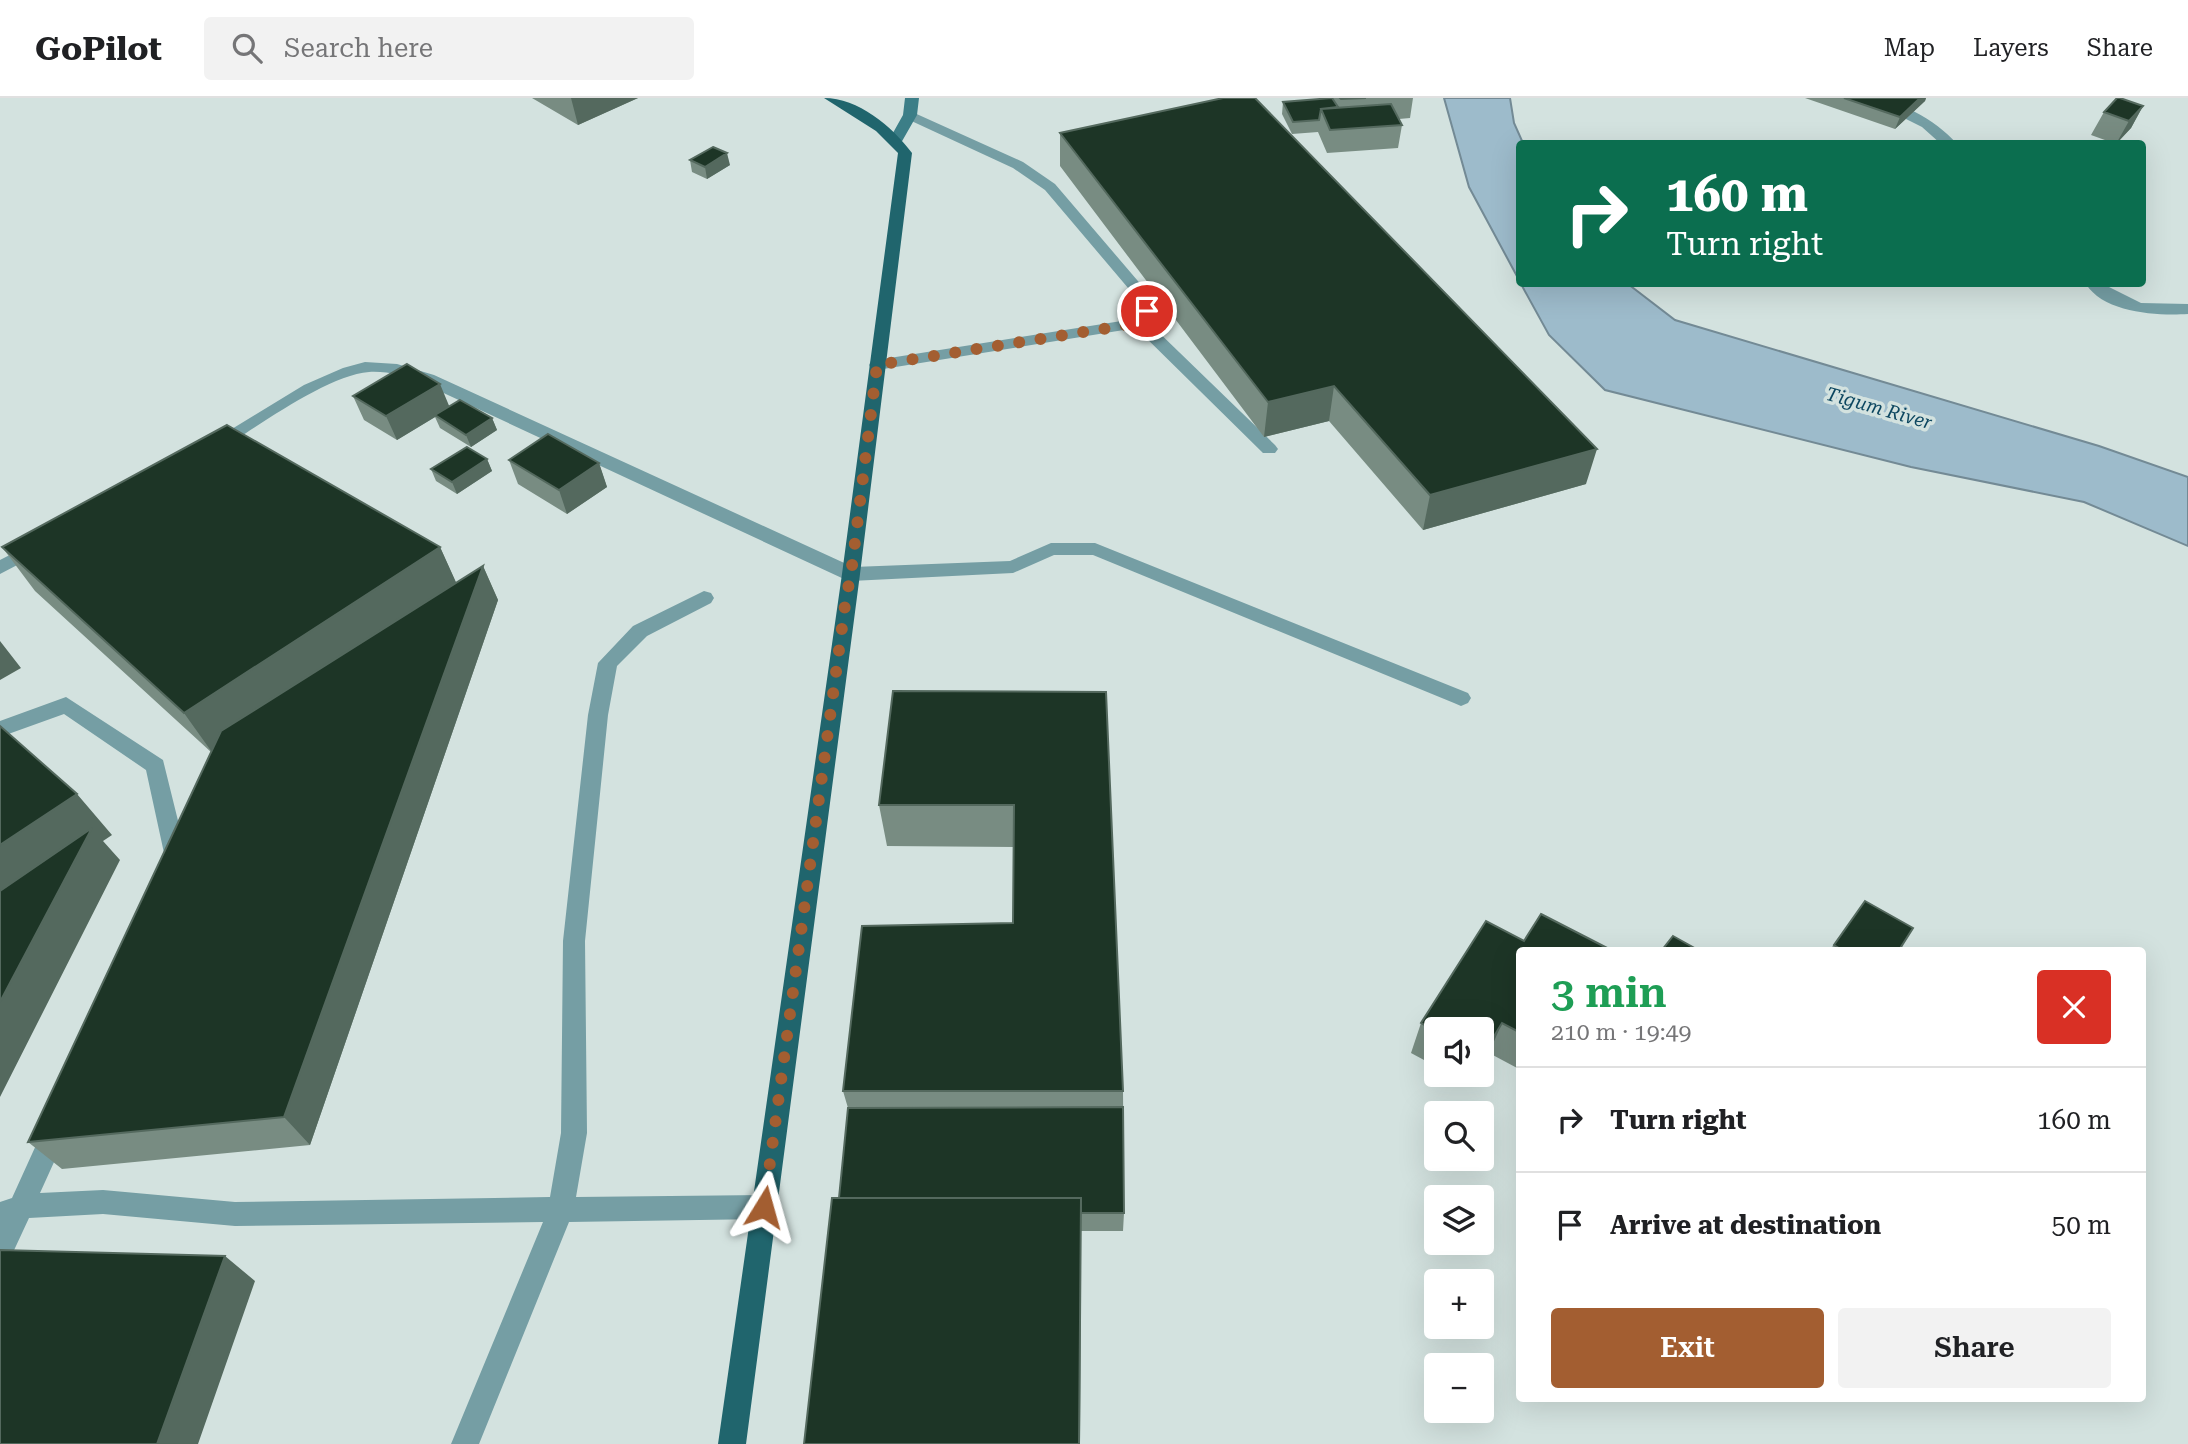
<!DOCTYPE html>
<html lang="en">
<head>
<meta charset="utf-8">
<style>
	:root { --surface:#fff; --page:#f2f2f2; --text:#202124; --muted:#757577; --line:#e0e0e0; --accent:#a35e31 }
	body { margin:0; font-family:"Roboto Serif",serif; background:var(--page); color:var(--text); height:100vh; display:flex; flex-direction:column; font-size:26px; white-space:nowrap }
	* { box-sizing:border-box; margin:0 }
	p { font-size:23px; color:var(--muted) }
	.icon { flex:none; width:38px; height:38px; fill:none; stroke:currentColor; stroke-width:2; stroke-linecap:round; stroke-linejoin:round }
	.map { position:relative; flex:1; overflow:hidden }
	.sheet { position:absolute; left:1516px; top:849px; width:630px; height:455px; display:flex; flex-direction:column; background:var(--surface); border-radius:7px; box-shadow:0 7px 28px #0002 }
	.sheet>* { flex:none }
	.top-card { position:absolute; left:1516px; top:42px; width:630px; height:147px; border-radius:7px; box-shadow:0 7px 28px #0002; background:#0b6e4f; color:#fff; overflow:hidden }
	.tools { position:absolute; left:1424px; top:919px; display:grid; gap:14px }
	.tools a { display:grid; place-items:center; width:70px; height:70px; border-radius:7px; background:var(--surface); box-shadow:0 7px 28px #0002; font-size:35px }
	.pin { position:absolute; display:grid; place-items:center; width:60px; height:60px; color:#fff; margin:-30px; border:4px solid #fff; border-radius:50%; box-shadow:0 2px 7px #0007 }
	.me { position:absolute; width:77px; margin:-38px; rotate:8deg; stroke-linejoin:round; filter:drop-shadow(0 0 5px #0008) }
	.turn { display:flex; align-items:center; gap:24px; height:147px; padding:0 35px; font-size:32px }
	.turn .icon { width:91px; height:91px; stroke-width:2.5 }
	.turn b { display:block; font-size:49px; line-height:60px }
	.round { display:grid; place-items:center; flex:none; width:74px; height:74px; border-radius:7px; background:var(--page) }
	.overview { display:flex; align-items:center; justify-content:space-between; height:119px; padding:0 35px }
	h1 { font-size:42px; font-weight:600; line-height:52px; color:#1e9e55 }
	.primary-button { display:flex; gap:14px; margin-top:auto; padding:14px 35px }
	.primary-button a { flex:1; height:80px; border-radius:7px; background:var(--accent); color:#fff; font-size:28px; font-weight:600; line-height:80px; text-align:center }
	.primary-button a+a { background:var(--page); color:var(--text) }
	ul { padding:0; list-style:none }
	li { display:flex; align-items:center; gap:21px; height:105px; padding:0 35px; border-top:2px solid var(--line) }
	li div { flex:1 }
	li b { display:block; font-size:26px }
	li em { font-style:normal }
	header { display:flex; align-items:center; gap:42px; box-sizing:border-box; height:98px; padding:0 35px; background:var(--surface); border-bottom:2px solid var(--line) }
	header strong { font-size:33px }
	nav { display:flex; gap:38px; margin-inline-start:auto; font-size:24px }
	.search { width:490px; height:63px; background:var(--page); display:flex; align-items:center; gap:18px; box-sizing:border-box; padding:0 24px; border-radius:7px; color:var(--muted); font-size:26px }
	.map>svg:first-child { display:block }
	.water { fill:#9dbbcb; stroke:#738a95; stroke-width:2 }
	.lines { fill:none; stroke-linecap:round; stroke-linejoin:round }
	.lane { fill:#759ea4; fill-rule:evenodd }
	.street { fill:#759ea4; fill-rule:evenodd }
	.secondary { fill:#3c7e87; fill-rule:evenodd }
	.primary { fill:#20656d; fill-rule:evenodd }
	.wall { fill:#788c82 }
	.shaded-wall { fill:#54695e }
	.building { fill:#1d3526; stroke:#54695e; stroke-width:2 }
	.route { stroke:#a35e31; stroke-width:12; stroke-dasharray:0 21.6 }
	.labels { text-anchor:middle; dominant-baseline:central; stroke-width:7; stroke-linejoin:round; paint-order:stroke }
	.water-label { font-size:19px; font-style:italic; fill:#0d4760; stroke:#d3e2df }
</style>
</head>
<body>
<header>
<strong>GoPilot</strong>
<div class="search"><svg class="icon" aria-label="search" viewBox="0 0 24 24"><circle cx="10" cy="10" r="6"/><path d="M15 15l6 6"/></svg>Search here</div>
<nav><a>Map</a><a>Layers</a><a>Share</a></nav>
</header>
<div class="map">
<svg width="2188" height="1346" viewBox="0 0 2188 1346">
	<rect width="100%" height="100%" fill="#d3e2df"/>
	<path class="water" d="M1444 0H1510L1514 25 1523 45 1519 46V182L1469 89Z
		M1521 186H1628L1675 222 2099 348 2188 379V448L2084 404 1911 369 1605 292 1549 237Z"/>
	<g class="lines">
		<path class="lane" d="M910 13 1023 64 1055 86 1149 196 1155 213 1148 224 1275 347 1278 351 1275 355H1263L1136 230 877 272 871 271 869 267 871 263 877 262 1134 221 1139 213 1134 197 1045 92 1013 70 905 20 903 17Z
			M365 264 397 266 434 277 853 469 1010 463 1051 445H1095L1468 595 1471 600 1468 605 1461 608 1454 605 1093 457H1054L1013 475 851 483 844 481 422 285C405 278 388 273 369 274 327 277 256 330 219 352L213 354 204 348 304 287 343 270Z
			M37 443 44 445 46 449 44 453 0 476V462Z
			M704 493 711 495 714 500 711 505 647 538 617 568 608 617 585 843 587 1035 576 1099 764 1097 773 1100 777 1109 773 1118 764 1121 569 1124 479 1346H451L543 1124 235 1128 103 1116 29 1120 9 1163 0 1167V1104L12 1100 47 1023 56 1019 65 1023 69 1031 40 1095 103 1092 235 1104 550 1099 561 1035 563 843 588 617 598 565 633 528Z
			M66 599 163 662 186 755 179 770 171 773 163 770 160 764 164 755 146 672 64 616 0 639V623Z"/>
		<path class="street" d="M1864 0C1897 0 1935 21 1957 46H1941L1922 29Z
			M2086 186H2103L2141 205 2188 206V216C2157 218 2104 215 2086 186Z"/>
		<path class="secondary" d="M905 0H919L917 17 901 45H891L889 42 903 17Z"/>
		<path class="primary" d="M824 0C858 0 892 28 912 55L860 476 746 1346H718L842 476 898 55 876 33Z"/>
	</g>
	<path class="wall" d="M532 0H638L578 27Z
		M1329 0H1413L1410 20 1399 21 1402 27 1398 50 1327 55 1318 34 1292 36 1282 16 1283 4Z
		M1805 0H1926L1925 3 1895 31Z
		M2143 8 2131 30 2116 46 2091 37 2104 14Z
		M1060 35 1586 386 1423 432 1329 323 1264 339 1060 68Z
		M690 62 730 67 707 81 692 74Z
		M353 298 450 308 492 320 497 332 471 349 440 330 435 319 397 342 364 322Z
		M487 361 492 373 457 396 436 383 431 371Z
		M509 362 599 365 607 389 567 416 518 386Z
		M2 449H440L456 485 483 468 498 502 310 1047 62 1071 28 1044 211 654 35 493Z
		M1106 594 1123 993 1124 1115 1123 1133H1081L1080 1346 839 1100 848 1010 843 993 1013 825 1014 749 887 748 879 707Z
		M1865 803 1901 849 1906 852H1830Z
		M1519 852V971L1489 955 1482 931H1437V969L1411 955 1421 925Z
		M1450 976H1476L1470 988Z"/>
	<path class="shaded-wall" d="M571 0H638L578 27Z
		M1920 0H1926L1925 3 1895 31 1900 19Z
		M2143 8 2131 30 2116 46 2129 23Z
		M727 55 730 67 707 81 705 69Z
		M440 286 450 310 397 342 386 318Z
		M1334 288 1329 323 1264 339 1268 304Z
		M492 320 497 332 471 349 466 337Z
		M1597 351 1586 386 1423 432 1430 397Z
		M487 361 492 373 457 396 452 384Z
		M599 365 607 389 567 416 559 392Z
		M440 449 460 493 214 657 184 615Z
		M483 468 498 502 310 1047 284 1019Z
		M0 543 21 570 0 582Z
		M77 696 112 737 103 743 120 762 0 999V747Z
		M1502 925 1489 955 1482 967V958Z
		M1081 1100 1080 1346H1079Z
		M225 1158 255 1183 198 1346H157Z"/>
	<path class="building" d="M1223 0H1255L1597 351 1430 397 1334 288 1268 304 1060 35Z
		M1332 0 1338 9 1321 11 1319 22 1293 24 1283 4Z
		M1340 0H1366L1341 1Z
		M1844 0H1920L1900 19Z
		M2117 0H2120L2143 8 2129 23 2104 14Z
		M1391 6 1402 27 1330 32 1321 11Z
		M713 49 727 55 705 69 690 62Z
		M407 266 440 286 386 318 353 298Z
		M460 302 492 320 466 337 435 317Z
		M227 327 440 449 184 615 2 449Z
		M548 336 599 365 559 392 509 362Z
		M467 349 487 361 452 384 431 371Z
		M483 468 284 1019 28 1044 221 633Z
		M893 593 1106 594 1123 993H843L862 828 1013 825 1014 707H879Z
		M0 628 77 696 0 747Z
		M92 730 0 904V793Z
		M1865 803 1913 830 1901 849 1906 852H1842L1834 847Z
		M1541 816 1611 852H1519V934L1502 925 1482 958V931H1437V934L1421 925 1486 823 1524 843Z
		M1673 838 1698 852H1662Z
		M1123 1009 1124 1115H1081V1100H839L848 1010Z
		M832 1100H1081L1079 1346H804Z
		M0 1152 225 1158 157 1346H0Z"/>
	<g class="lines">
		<path class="route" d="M764 1109 846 500 851 476 877 267 1140 225 1147 213"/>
	</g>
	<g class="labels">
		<g class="water-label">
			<text transform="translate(1879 310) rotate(16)">Tigum River</text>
		</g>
	</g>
</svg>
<div class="tools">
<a><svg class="icon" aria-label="sound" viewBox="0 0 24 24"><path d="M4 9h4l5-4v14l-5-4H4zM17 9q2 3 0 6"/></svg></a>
<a><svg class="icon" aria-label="search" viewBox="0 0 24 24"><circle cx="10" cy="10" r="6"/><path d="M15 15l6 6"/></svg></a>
<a><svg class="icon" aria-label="layers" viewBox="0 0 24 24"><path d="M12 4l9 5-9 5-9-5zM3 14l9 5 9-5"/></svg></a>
<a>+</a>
<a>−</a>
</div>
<div class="pin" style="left:1147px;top:213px;background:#d93025"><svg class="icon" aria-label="arrive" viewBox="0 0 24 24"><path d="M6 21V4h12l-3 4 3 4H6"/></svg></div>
<svg class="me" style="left:764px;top:1109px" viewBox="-20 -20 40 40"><path d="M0-17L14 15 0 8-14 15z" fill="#a35e31" stroke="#fff" stroke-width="4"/></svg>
<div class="top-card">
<div class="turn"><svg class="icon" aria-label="right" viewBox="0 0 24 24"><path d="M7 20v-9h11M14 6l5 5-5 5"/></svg><div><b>160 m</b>Turn right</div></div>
</div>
<section class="sheet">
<div class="overview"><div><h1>3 min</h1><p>210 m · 19:49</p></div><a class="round" style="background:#d93025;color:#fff"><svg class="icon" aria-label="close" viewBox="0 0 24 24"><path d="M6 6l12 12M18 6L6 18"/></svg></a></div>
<ul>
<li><svg class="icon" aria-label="right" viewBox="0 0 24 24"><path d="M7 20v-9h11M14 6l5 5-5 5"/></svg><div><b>Turn right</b></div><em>160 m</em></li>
<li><svg class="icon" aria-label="arrive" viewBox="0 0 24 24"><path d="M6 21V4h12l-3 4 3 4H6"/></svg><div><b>Arrive at destination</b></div><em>50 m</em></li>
</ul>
<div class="primary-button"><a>Exit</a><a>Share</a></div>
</section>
</div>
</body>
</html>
